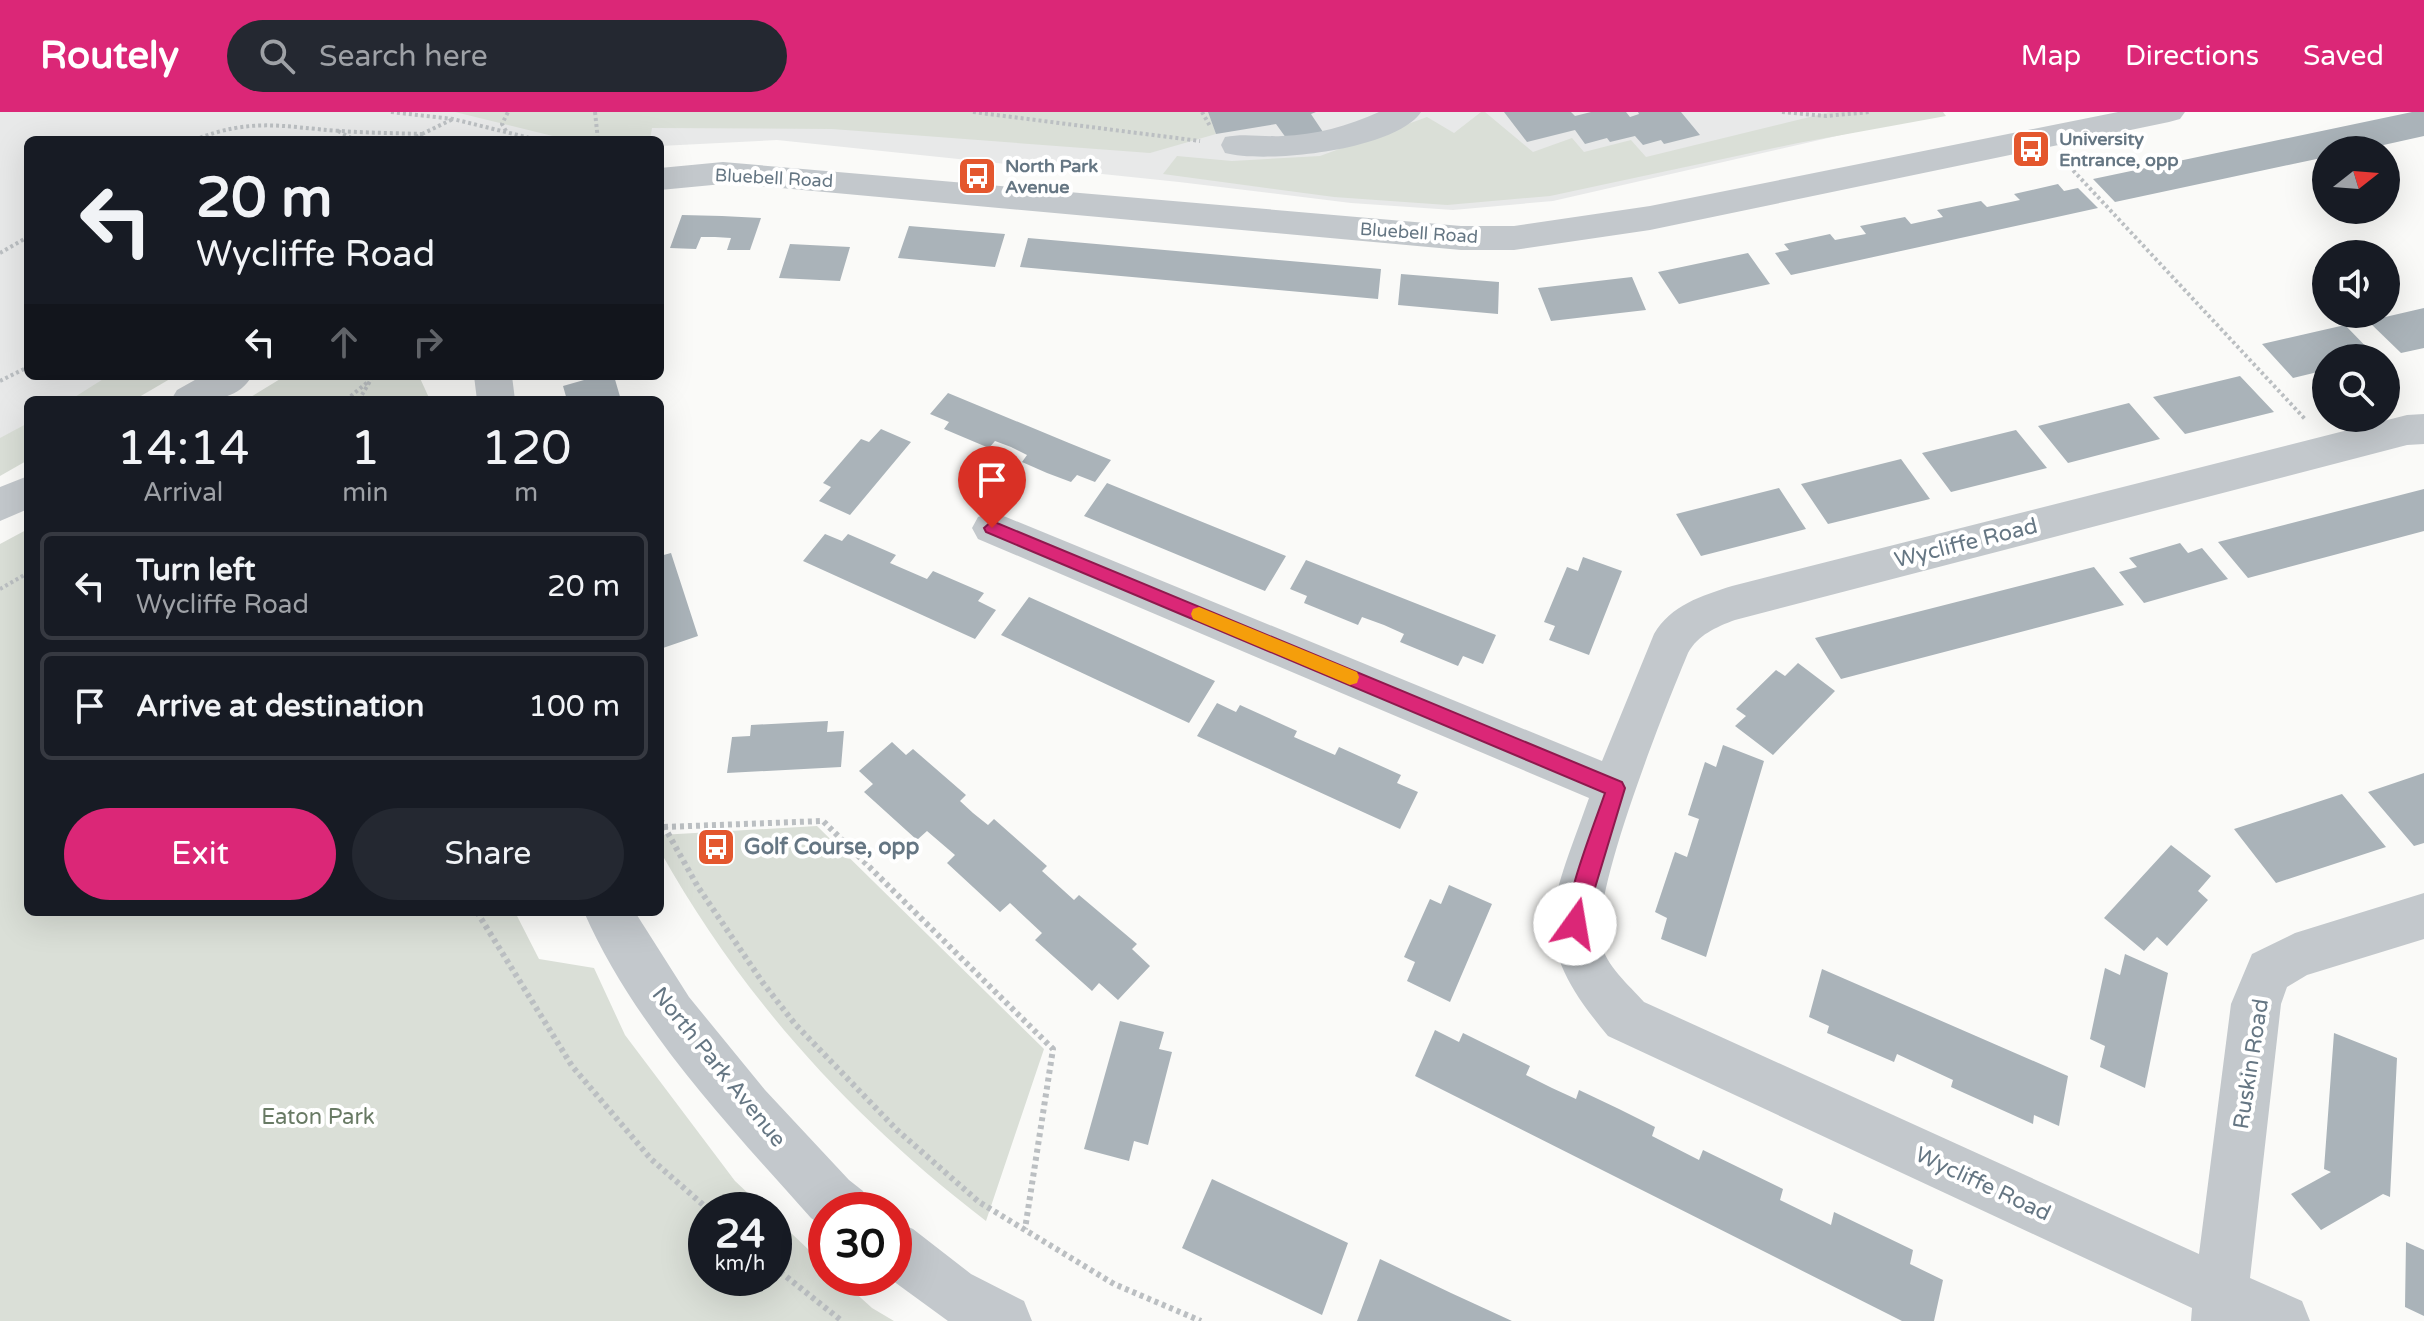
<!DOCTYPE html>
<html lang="en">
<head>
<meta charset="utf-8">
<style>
	:root { --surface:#171b24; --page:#242831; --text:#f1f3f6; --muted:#9ea1a6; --line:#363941; --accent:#db2777 }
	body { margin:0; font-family:"Varela Round",sans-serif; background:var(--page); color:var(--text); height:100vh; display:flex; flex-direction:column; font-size:30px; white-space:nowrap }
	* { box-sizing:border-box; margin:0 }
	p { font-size:26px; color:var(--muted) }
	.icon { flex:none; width:44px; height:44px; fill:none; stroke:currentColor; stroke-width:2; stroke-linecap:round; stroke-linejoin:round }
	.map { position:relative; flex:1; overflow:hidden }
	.drawer { position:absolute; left:24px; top:284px; width:640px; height:520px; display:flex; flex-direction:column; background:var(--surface); border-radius:12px; box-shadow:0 8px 32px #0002 }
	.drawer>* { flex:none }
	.guide { position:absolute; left:24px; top:24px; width:640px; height:244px; border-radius:12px; box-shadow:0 8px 32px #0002; background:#171b24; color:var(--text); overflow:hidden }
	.needle { width:52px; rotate:73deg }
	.tools { position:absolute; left:2312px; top:24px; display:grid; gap:16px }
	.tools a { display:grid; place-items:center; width:88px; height:88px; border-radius:50%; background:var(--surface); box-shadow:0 8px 32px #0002; font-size:40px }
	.speed { position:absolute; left:688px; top:1080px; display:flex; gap:16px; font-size:40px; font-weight:700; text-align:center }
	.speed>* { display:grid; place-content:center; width:104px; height:104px; border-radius:50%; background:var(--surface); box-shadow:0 8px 32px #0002; line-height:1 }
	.speed small { font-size:20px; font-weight:400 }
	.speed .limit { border:12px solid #d22; background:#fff; color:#111 }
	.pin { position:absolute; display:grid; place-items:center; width:68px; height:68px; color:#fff; margin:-82px -34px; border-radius:50% 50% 50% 0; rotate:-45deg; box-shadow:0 0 8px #0007 }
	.pin .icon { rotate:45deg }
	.me { position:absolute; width:88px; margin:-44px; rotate:13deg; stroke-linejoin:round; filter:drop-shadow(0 0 6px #0008) }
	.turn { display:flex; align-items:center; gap:28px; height:168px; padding:0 40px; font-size:36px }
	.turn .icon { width:104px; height:104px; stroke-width:2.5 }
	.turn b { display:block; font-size:56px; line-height:68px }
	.lanes { display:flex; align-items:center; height:76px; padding:0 40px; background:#0003; justify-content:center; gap:40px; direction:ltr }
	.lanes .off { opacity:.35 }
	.eta { display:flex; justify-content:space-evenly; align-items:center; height:136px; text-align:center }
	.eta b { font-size:48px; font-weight:600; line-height:56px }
	.cta { display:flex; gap:16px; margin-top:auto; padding:16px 40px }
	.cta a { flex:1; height:92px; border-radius:48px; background:var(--accent); color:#fff; font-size:32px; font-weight:600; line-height:92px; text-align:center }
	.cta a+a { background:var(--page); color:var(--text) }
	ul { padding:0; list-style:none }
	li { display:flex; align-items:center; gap:24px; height:108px; margin:0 16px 12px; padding:0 24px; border:4px solid var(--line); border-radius:12px }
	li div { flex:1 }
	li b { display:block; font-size:30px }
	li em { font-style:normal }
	header { display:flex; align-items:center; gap:48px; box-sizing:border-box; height:112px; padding:0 40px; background:var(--accent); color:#fff }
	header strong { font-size:38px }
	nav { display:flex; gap:44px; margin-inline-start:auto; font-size:28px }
	.search { width:560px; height:72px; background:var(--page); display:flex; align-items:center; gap:20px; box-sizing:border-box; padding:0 28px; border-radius:44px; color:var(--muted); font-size:30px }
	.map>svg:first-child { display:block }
	.built { fill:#e8e9e9 }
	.green { fill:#dadfd7 }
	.building { fill:#aab3b9 }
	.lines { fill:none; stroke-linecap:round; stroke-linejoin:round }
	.path-far1 { stroke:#bbbfc2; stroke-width:4; stroke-dasharray:3 3; stroke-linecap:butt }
	.path { stroke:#bbbfc2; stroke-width:6; stroke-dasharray:4 4; stroke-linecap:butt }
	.minor { fill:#c3c8cc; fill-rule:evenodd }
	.route { fill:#db2777; stroke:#8e194d; stroke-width:2 }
	.slow { fill:#f59e0b }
	.labels { text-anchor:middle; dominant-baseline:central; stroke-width:8; stroke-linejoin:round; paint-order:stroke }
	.far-poi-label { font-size:18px; font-weight:bold; fill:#657683; stroke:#fff; text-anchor:start }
	.far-street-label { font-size:18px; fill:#657683; stroke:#fff }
	.street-label { font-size:22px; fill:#657683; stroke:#fff }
	.poi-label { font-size:22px; font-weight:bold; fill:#657683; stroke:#fff; text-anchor:start }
	.park-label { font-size:22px; fill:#687a64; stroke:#fff }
</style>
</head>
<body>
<header>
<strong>Routely</strong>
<div class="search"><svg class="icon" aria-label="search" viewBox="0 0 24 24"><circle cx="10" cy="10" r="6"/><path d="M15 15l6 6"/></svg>Search here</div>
<nav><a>Map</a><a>Directions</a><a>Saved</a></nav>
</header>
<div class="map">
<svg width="2424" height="1209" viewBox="0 0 2424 1209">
	<rect width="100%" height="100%" fill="#fafaf8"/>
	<path class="built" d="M0 0H1941L1553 89 1453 98 1351 91 1179 70 777 28 660 34V28H28V264H168L126 288H28V341L0 356Z"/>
	<path class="green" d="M455 0H1208L1216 22 1150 41 832 17 652 16 650 28H569Z
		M1481 0H1485L1533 40 1572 26 1584 40 1631 28 1646 45 1830 0H1943L1946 4 1798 31 1550 84 1447 93 1334 85 1163 62 1177 44 1232 49 1320 44 1427 5 1454 21Z
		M108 264H175L134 288H70Z
		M285 264H419L430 288H246Z
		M28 311V348L0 364V326Z
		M28 417V800H515L539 847 594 856 625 923 735 1069 766 1098H706V1166H774V1105L826 1154V1166H839L872 1196 894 1209H0V432Z
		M817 714 1044 937 986 1109C852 1006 743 887 660 739V723Z"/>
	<path class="building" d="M1208 0H1316L1311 2 1323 20 1289 30 1276 12 1216 22Z
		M1504 0H1571L1575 4 1591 0H1626L1630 5 1639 2 1638 0H1681L1700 23 1664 32 1661 28 1643 33 1635 24 1610 30 1607 26 1585 32 1575 18 1527 30Z
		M2412 0H2424V24L2361 38H2326V45L2115 90 2093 67Z
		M2058 72 2064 79 2078 76 2098 96 1791 163 1775 141 1789 138 1784 132 1830 122 1835 128 1866 122 1860 114 1905 105 1911 112 1943 105 1937 98 1981 89 1987 95 2020 88 2014 82Z
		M682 103 722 104 761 106 750 138H727L731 126 715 125H701L696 137 670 136Z
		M909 114 1005 122 995 155 898 146Z
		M1028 126 1381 157 1378 187 1020 155Z
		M790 132 850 135 840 169 779 166Z
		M1748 141 1770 172 1679 192 1658 160Z
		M1401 162 1499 170 1498 202 1398 193Z
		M1632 165 1646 198 1551 209 1538 176Z
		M2424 196V236L2401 241 2368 209Z
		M2345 213 2377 246H2326V258L2293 266 2262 232Z
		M598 264H614L621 288H567L563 274Z
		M2240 264 2274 300 2185 322 2153 285Z
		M948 281 1069 331 1111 348 1095 370 1077 363 1071 370 1047 361 1022 350 1027 343 1011 335 995 329 989 336 944 317 949 310 930 302Z
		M2129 291 2160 327 2068 351 2038 314Z
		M881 317 911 330 850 403 819 389 831 375 823 371 861 327 869 330Z
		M2016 318 2047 356 1951 380 1922 341Z
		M1901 347 1930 387 1828 412 1801 372Z
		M1107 371 1195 407 1286 444 1265 479 1084 404Z
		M1779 376 1806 417 1701 444 1676 402Z
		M2424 377V419L2248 466 2218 430Z
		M825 422 842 429 848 422 896 443 890 451 927 467 933 459 984 481 978 489 996 498 975 527 803 449Z
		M2180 431 2188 441 2202 436 2228 467 2144 491 2119 460 2137 455 2129 446Z
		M671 441 698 524 660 537V444Z
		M1583 445 1622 459 1589 543 1549 528 1555 514 1544 510 1567 455 1578 459Z
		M1306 448 1496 523 1483 552 1463 544 1458 554 1400 530 1404 522 1384 513 1362 505 1358 513 1304 491 1307 484 1290 477Z
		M2094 455 2124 493 1841 567 1815 526Z
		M1029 485 1120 526 1215 569 1189 611 1001 523Z
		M1798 551 1835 579 1773 643 1735 614 1746 604 1736 597 1776 558 1785 564Z
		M1217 591 1236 600 1240 593 1297 619 1294 625 1335 643 1339 635 1401 663 1397 671 1418 680 1400 717 1197 624Z
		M828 609 827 620 844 619 841 655 727 661 732 625 750 624 751 613Z
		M892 630 906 643 913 637 966 683 960 689 973 701 988 713 994 707 1047 754 1042 759 1074 788 1079 783 1137 832 1132 837 1150 854 1118 888 1099 871 1092 879 1035 828 1042 821 1010 791 1000 800 947 751 955 743 927 719 917 728 864 680 873 672 859 659Z
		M1723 633 1764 649 1706 845 1661 827 1667 806 1655 800 1675 740 1687 745 1699 707 1688 703 1705 650 1716 655Z
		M2424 661V731L2414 734 2368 680Z
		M2342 682 2386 735 2276 771 2234 717Z
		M2171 733 2211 764 2198 779 2208 788 2167 834 2157 825 2144 839 2104 806Z
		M1449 773 1492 792 1450 890 1407 869 1415 850 1404 845 1430 787 1441 792Z
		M2125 842 2168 861 2145 976 2100 955 2105 934 2090 927 2105 856 2120 863Z
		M1822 857 2068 964 2059 1014 2034 1003 2033 1012 1951 975 1953 968 1897 942 1894 950 1827 921 1829 914 1809 905Z
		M1120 909 1164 920 1159 937 1172 940 1148 1033 1134 1029 1129 1049 1084 1037Z
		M1435 918 1459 930 1463 921 1530 954 1526 963 1552 976 1576 987 1579 978 1619 997 1655 1015 1652 1024 1699 1048 1703 1038 1742 1057 1783 1077 1780 1088 1831 1113 1834 1100 1913 1138 1910 1152 1943 1168 1934 1209H1902L1415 964Z
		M2334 921 2397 946 2390 1085 2383 1082 2321 1118 2291 1082 2331 1060 2324 1057Z
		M1212 1067 1348 1131 1322 1203 1182 1136Z
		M2406 1130 2424 1138V1204L2405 1195Z
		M1380 1147 1451 1181 1512 1209H1357Z"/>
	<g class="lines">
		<path class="path-far1" d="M391 0 453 7 538 28
			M595 0 598 28
			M973 0 1200 29
			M1202 0 1210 14
			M1782 0 1826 4 1870 0
			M338 19 355 28
			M506 19 502 12 508 0
			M422 22 453 7
			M194 28C253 5 281 15 341 19 368 21 395 21 422 22L409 28
			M2069 54 2305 307
			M0 141 28 125
			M0 269 28 255
			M346 288 369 269
			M359 288 373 264
			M0 477 28 461"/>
		<path class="path" d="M660 707 698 775 763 871 795 912 897 1018 979 1090 1114 1172 1201 1209
			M664 715 823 709 1053 937 1025 1117
			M477 800 572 954 651 1047 709 1098
			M774 1155 842 1209"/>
		<path class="minor" d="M1379 0H1421C1396 38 1267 52 1225 41L1221 33 1225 25C1244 21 1263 25 1282 24 1315 23 1348 14 1379 0Z
			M2118 0H2185L2180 7 2169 10 1650 118 1514 138H1461L758 74 723 72 660 78V56L723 50 1461 114H1514L1650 94Z
			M202 264H252C235 293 200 288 171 288L177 278Z
			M474 264H512L515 288H477Z
			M2424 302V332L2407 333 1735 508C1716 515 1698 523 1688 541 1666 594 1590 782 1601 831 1606 854 1629 873 1644 890L2199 1142 2231 892 2252 842 2295 821 2424 781V827L2307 863 2287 875 2281 892 2250 1166 2302 1189 2310 1209H2191L2192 1196 1608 924C1526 826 1550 797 1589 686L978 427 972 416 978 405 992 400 1006 405 1602 649 1654 522C1671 493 1701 484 1732 474L2407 303Z
			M28 364V397L0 409V375Z
			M584 800H635L689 885 765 978 849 1068 863 1079 871 1098H826V1117L811 1106C729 1014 634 914 584 800Z
			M894 1109 913 1117 971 1162 1024 1189 1032 1209H948L889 1166H894Z"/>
	</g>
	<path class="route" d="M992 409 1622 670 1625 676 1582 819 1575 821 1568 819C1559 800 1597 705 1605 681L986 420 984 416Z"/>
	<path class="slow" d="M1199 495 1357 560 1359 565 1357 571 1350 573 1193 507 1191 502 1193 497Z"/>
	<defs>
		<symbol id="bus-square" viewBox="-11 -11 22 22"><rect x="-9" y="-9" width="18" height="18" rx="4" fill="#e4572e" stroke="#fff"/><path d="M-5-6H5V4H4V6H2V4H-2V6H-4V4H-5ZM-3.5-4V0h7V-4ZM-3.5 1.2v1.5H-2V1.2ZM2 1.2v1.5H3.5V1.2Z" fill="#fff"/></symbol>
	</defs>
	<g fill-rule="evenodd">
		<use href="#bus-square" x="2009" y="15" width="44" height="44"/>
		<use href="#bus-square" x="955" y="42" width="44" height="44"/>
		<use href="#bus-square" x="694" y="713" width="44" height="44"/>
	</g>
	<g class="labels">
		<g class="far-poi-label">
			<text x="2059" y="27">University<tspan x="2059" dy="21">Entrance, opp</tspan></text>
			<text x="1005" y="54">North Park<tspan x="1005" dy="21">Avenue</tspan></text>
		</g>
		<g class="far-street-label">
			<text transform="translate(774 66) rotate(3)">Bluebell Road</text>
			<text transform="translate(1419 121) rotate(4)">Bluebell Road</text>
		</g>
		<g class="street-label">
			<text transform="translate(1966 431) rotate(-14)">Wycliffe Road</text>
			<text transform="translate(2251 952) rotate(-81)">Ruskin Road</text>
			<text transform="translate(719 955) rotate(51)">North Park Avenue</text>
			<text transform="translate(1983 1072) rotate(25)">Wycliffe Road</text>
		</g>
		<g class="poi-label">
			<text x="744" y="735">Golf Course, opp</text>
		</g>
		<g class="park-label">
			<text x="318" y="1005">Eaton Park</text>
		</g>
	</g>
</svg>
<div class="tools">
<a><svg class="needle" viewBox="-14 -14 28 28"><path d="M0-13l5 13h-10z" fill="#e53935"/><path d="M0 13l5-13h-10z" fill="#9ea1a6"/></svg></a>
<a><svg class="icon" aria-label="sound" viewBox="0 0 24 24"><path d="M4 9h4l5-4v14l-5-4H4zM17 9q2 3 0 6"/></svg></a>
<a><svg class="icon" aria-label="search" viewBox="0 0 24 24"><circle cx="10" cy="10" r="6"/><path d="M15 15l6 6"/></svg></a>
</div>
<div class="speed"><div>24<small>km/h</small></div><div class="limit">30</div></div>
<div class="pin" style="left:992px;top:416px;background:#d93025"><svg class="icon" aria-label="arrive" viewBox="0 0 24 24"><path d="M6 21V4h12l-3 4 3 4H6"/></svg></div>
<svg class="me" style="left:1575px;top:812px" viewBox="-20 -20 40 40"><circle r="19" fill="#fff"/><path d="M0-13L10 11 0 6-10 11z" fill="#db2777"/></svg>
<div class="guide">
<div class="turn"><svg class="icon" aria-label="left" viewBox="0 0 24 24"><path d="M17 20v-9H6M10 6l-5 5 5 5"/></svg><div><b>20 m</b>Wycliffe Road</div></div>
<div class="lanes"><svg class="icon" aria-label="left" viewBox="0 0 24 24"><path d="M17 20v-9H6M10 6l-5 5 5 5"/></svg><svg class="icon off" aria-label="ahead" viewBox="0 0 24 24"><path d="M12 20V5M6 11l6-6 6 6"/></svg><svg class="icon off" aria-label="right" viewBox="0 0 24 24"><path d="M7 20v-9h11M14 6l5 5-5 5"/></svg></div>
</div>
<section class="drawer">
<div class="eta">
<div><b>14:14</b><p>Arrival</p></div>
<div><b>1</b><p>min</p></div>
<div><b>120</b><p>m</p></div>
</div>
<ul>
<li><svg class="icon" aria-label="left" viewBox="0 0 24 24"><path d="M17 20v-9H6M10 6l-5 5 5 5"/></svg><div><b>Turn left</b><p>Wycliffe Road</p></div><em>20 m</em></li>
<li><svg class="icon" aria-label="arrive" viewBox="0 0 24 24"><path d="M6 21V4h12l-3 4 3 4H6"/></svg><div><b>Arrive at destination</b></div><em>100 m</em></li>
</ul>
<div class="cta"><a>Exit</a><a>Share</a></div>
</section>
</div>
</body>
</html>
